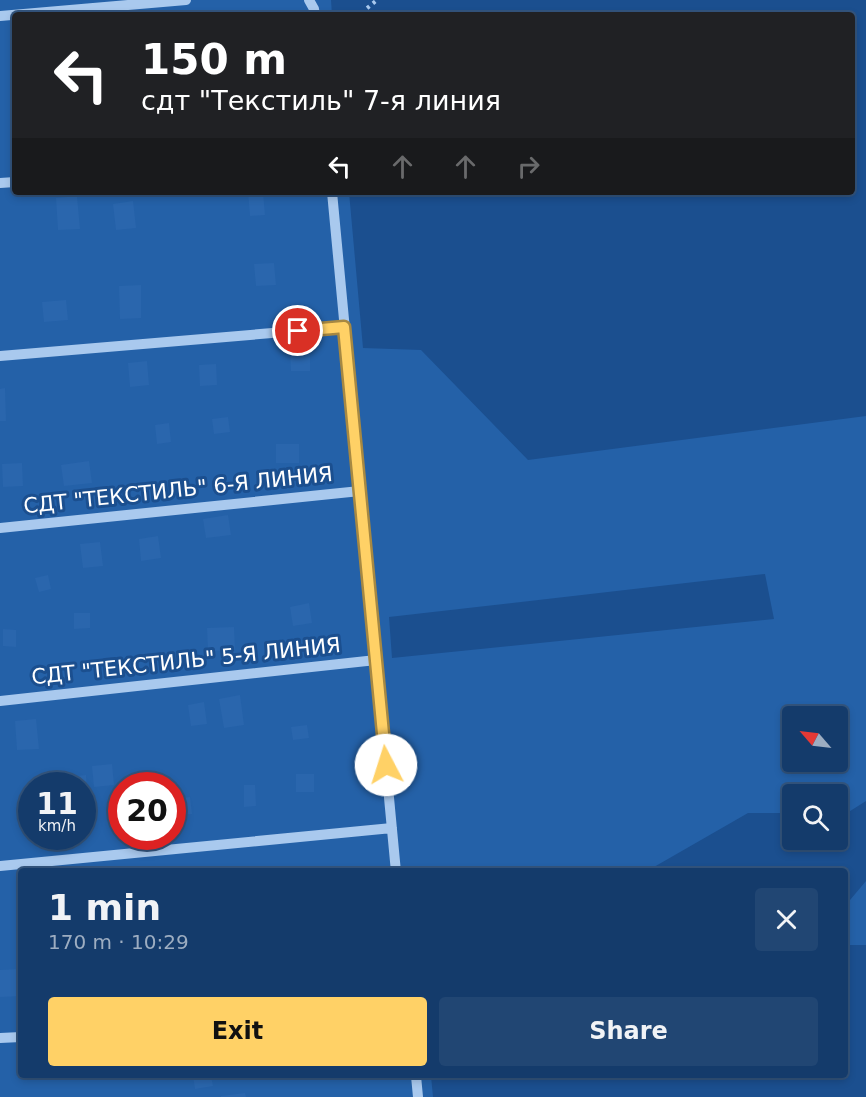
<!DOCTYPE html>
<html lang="en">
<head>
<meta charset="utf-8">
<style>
	:root { --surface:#143b6b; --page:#214673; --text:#f1f3f6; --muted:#9dadc1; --line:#33557e; --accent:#ffd166 }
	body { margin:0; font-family:"DejaVu Sans",sans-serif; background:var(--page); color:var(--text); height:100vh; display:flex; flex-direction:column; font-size:22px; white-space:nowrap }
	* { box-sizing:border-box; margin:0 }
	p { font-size:20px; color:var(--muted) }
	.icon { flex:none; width:33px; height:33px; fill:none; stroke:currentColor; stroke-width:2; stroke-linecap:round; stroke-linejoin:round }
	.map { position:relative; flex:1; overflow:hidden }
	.sheet { position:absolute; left:18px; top:868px; width:830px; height:210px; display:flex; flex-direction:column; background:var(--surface); border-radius:6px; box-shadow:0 3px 9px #0003,0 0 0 2px var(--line) }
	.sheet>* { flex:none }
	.hud { position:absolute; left:12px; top:12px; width:843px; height:183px; border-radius:6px; box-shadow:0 3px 9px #0003,0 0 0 2px var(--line); background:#202124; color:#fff; overflow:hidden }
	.needle { width:39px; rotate:298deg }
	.tools { position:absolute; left:782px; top:706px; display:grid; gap:12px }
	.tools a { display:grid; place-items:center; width:66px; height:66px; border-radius:6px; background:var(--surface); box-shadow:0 3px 9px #0003,0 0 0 2px var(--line); font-size:30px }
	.speed { position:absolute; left:18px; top:772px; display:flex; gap:12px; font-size:30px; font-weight:700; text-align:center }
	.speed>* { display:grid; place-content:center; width:78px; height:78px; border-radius:50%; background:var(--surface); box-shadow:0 3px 9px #0003,0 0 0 2px var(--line); line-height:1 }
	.speed small { font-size:15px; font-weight:400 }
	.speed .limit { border:9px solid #d22; background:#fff; color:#111 }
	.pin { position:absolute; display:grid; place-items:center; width:51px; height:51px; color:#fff; margin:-26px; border:3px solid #fff; border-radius:50%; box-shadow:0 2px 6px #0007 }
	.me { position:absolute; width:66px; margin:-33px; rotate:355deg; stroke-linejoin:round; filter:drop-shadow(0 0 4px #0008) }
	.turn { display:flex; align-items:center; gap:21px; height:126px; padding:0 30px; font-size:27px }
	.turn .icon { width:78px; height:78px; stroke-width:2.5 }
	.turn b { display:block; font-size:42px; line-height:51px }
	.lanes { display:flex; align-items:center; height:57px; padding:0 30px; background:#0003; justify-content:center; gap:30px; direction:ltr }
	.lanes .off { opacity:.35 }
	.round { display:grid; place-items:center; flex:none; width:63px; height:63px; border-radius:6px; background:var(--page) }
	.headline { display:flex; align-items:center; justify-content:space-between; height:102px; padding:0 30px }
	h1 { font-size:36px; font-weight:800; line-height:45px }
	.cta { display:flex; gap:12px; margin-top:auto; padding:12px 30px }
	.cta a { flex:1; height:69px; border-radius:6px; background:var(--accent); color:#111; font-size:24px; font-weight:800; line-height:69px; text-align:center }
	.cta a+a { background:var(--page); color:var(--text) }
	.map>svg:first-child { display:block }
	.green { fill:#2461a8; fill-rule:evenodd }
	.building { fill:#2a66ad }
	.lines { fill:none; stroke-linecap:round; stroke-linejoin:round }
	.path { stroke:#a9c9ee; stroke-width:4; stroke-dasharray:3 4.5; stroke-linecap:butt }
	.minor { stroke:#a9c9ee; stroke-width:10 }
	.route-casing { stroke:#a68842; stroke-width:15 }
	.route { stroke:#ffd166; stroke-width:10 }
	.labels { text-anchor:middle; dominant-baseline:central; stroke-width:6; stroke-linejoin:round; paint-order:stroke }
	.street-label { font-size:21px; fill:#fff; stroke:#1b4f8f }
</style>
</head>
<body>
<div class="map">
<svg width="866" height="1097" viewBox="0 0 866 1097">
	<rect width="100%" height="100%" fill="#1b4f8f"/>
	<path class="green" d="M0 0H331L332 15H15V192H349L363 348 421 350 528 460 866 416V801L847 813H837V795H792V813H748L647 871 21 872V1076H431L433 1097H0ZM765 574 774 619 392 658 389 617ZM792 717H837V762H792ZM32 786H82V837H32ZM122 786H172V837H122Z
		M866 881V945H845V906Z"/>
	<path class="building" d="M248 192H263L265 215 250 216Z
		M77 196 80 229 58 230 56 198Z
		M133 201 136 228 116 230 113 204Z
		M274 263 276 285 256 286 254 264Z
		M141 285V318L120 319 119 286Z
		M66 300 68 320 44 322 42 302Z
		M290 351H310V371H291Z
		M147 361 149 385 130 387 128 363Z
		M216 364 217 385 200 386 199 365Z
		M5 388 6 421H0V389Z
		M228 417 230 432 214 434 212 419Z
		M169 423 171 442 157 444 155 425Z
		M276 444H299V463H276Z
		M89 461 92 483 64 486 61 465Z
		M22 463 23 486 3 487 2 464Z
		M228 515 231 535 206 538 203 519Z
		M158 536 161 558 141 561 139 539Z
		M100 542 103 566 83 568 80 544Z
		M48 575 51 589 39 592 35 578Z
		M309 603 312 623 293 626 290 607Z
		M74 613H90V628L74 629Z
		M234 627 235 650 208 651 207 628Z
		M3 629 16 630V647L3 646Z
		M240 695 244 725 224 728 219 699Z
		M204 702 207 724 191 726 188 705Z
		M36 719 39 749 17 750 15 721Z
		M307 725 309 738 293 740 291 727Z
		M112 764 114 785 94 787 92 766Z
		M296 774H314V792H296Z
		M86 775 87 791 82 792V786H68L67 777Z
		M244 785H255L256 806 244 807Z
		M190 797 192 814 177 815 175 799Z
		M205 867V872H182V869Z
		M19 969 21 996 0 997V970Z
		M55 1076H80V1079L55 1080Z
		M193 1076H211L213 1086 195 1089Z
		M245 1093 246 1097H221V1096Z"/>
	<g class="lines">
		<path class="path" d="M365 15 366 9 377 0"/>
		<path class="minor" d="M309 0 314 9 315 15
			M0 16 186 0
			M0 183 15 182
			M332 192 396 872
			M0 356 344 327
			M0 528 360 491
			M0 701 376 660
			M0 866 392 828
			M0 1038 21 1037
			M416 1076 418 1097"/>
	</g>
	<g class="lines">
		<defs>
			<path id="route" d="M298 331 344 327 386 765"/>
		</defs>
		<use href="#route" class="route-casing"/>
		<use href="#route" class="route"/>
	</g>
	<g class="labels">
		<g class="street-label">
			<text transform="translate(178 490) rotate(-6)">СДТ "ТЕКСТИЛЬ" 6-Я ЛИНИЯ</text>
			<text transform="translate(186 661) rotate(-6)">СДТ "ТЕКСТИЛЬ" 5-Я ЛИНИЯ</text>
		</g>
	</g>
</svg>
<div class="tools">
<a><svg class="needle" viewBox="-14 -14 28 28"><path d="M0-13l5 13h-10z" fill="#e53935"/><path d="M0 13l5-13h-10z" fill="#9dadc1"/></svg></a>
<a><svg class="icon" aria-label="search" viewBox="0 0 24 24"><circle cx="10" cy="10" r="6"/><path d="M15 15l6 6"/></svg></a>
</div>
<div class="speed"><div>11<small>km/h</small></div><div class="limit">20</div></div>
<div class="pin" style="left:298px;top:331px;background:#d93025"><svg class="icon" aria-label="arrive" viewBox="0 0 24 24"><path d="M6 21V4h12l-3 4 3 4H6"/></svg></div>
<svg class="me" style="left:386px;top:765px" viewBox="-20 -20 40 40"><circle r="19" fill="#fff"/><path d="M0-13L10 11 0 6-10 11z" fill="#ffd166"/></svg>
<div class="hud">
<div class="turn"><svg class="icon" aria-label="left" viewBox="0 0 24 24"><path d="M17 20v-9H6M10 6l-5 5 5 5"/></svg><div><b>150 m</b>сдт &quot;Текстиль&quot; 7-я линия</div></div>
<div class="lanes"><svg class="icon" aria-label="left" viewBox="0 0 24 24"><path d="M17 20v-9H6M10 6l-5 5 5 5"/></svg><svg class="icon off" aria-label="ahead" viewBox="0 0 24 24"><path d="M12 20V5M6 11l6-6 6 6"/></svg><svg class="icon off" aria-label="ahead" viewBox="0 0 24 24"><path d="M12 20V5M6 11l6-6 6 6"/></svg><svg class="icon off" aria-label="right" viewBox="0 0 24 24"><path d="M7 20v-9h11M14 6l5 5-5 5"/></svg></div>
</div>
<section class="sheet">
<div class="headline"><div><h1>1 min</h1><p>170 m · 10:29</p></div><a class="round"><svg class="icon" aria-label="close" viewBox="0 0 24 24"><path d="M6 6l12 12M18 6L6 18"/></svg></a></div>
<div class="cta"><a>Exit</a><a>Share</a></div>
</section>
</div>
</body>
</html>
